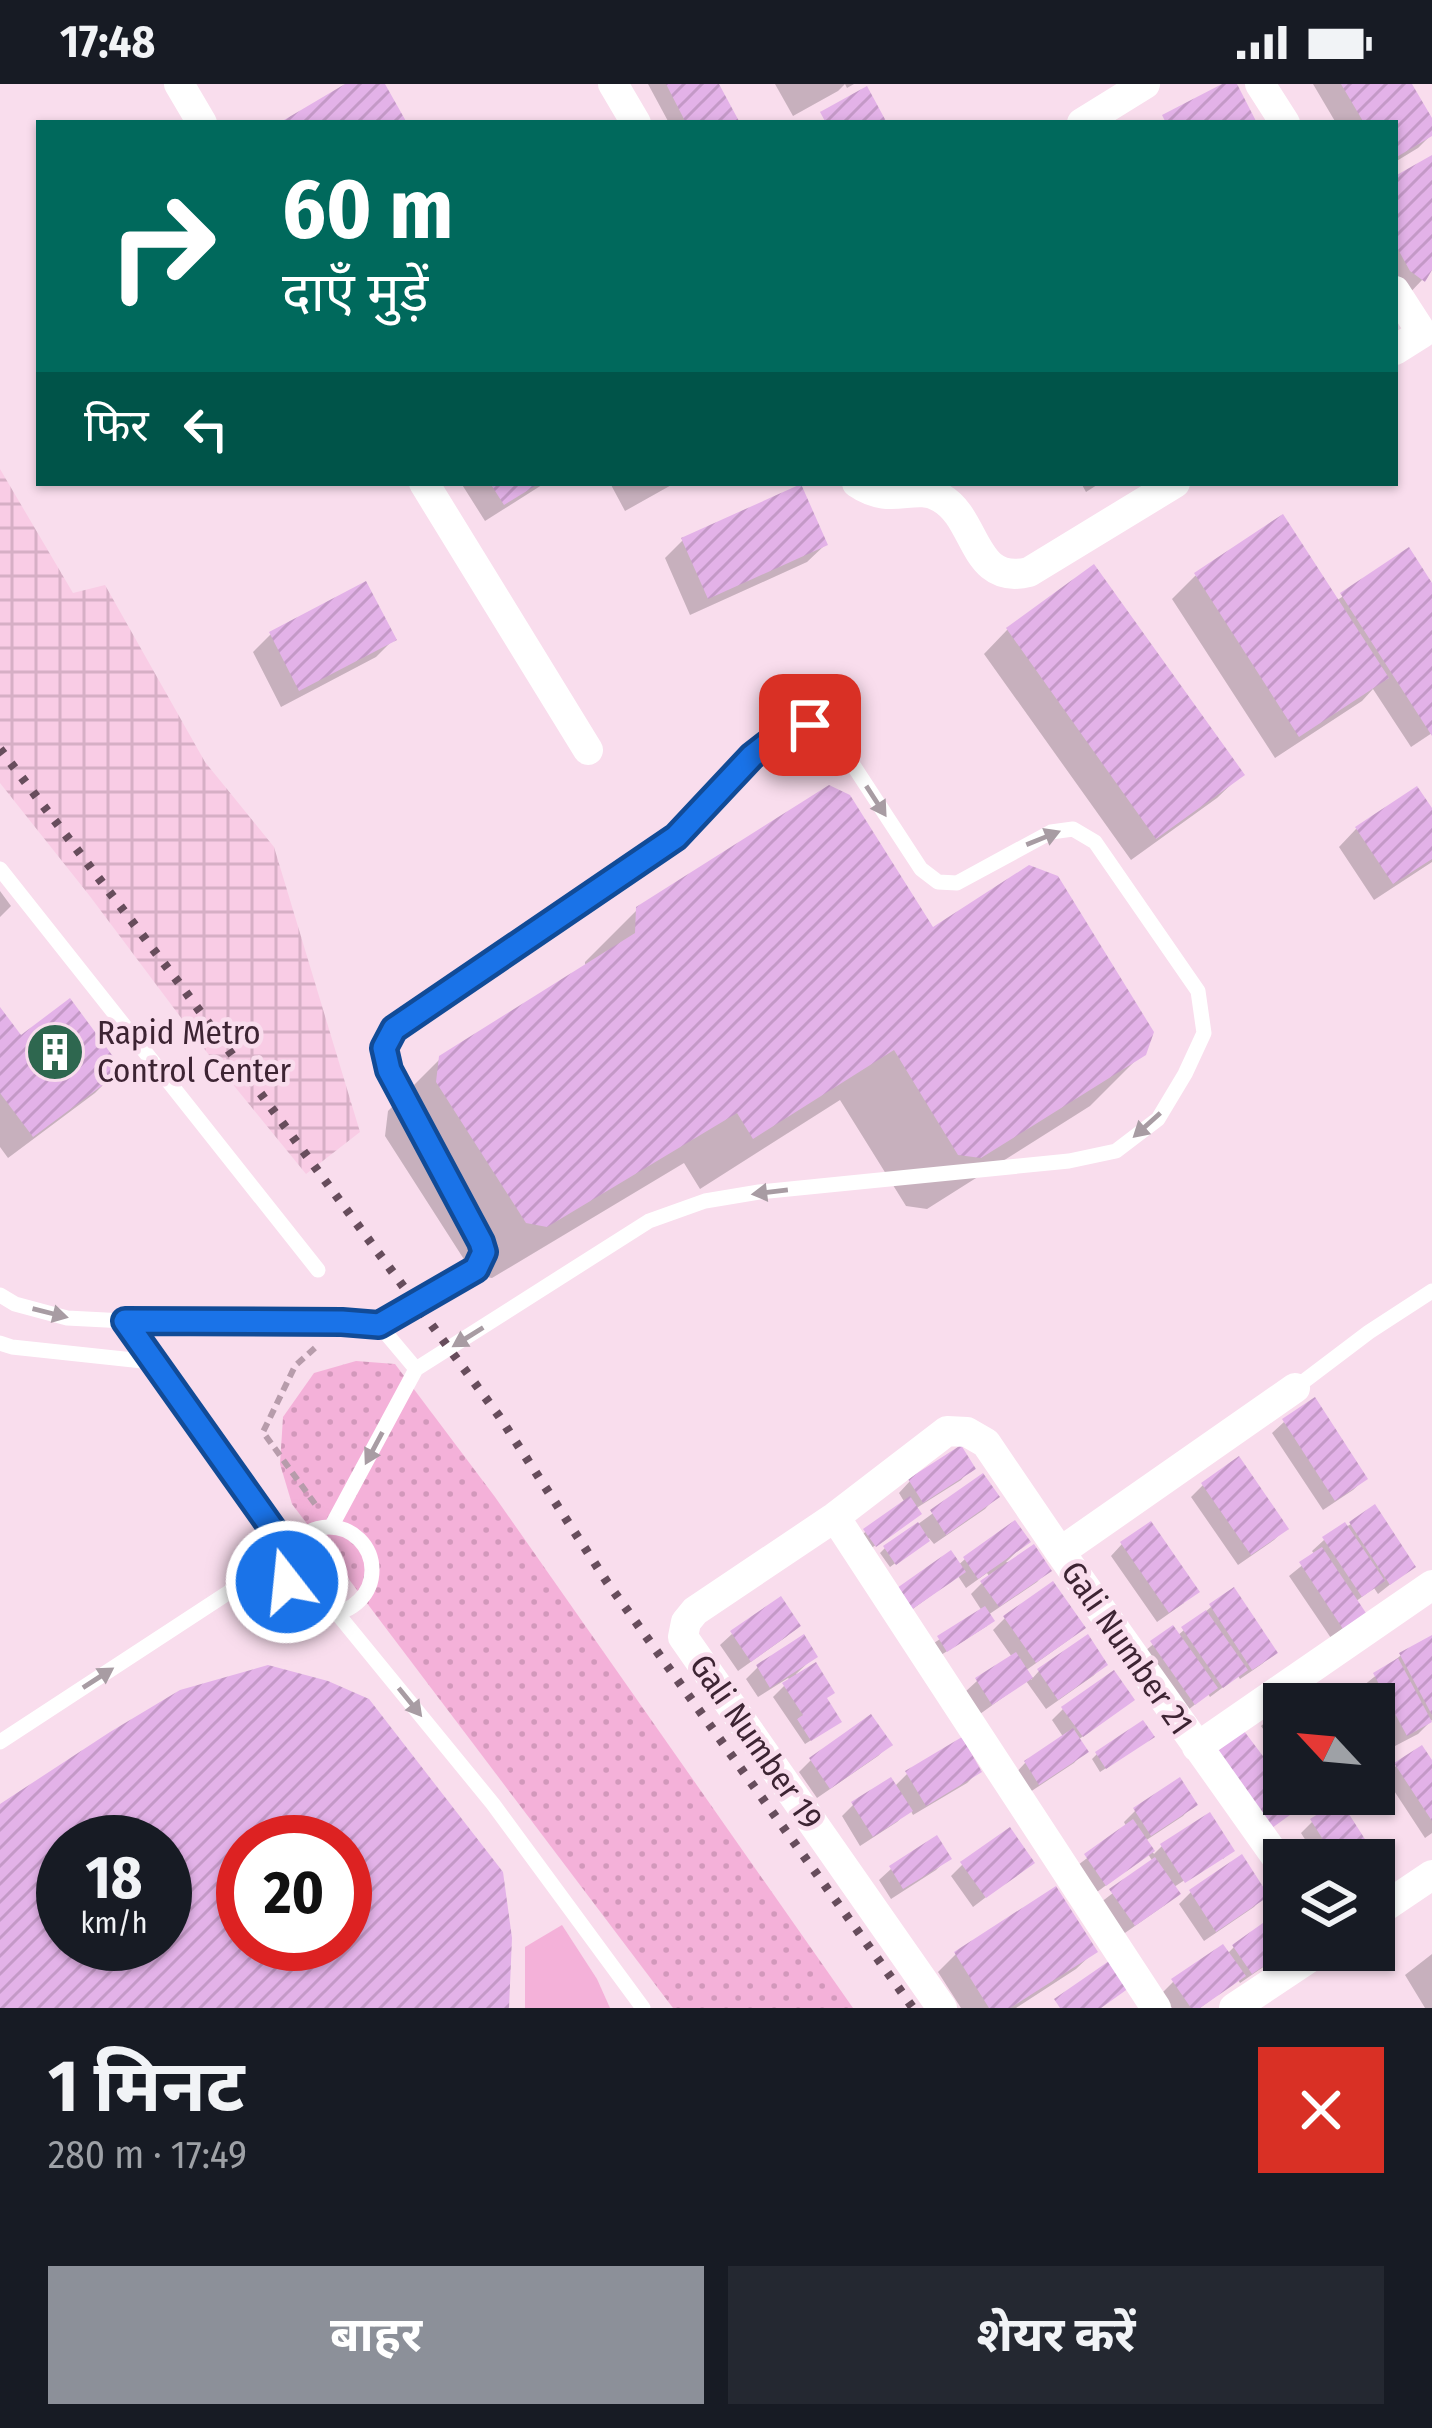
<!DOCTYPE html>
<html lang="hi">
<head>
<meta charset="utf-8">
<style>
	:root { --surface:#171b24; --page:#242831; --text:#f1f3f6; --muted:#9ea1a6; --accent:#8c9099 }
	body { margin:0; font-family:"Fira Sans Condensed","Noto Sans Devanagari",sans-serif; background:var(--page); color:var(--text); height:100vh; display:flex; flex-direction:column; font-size:45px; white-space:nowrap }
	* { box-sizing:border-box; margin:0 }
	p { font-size:39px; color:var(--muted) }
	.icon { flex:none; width:66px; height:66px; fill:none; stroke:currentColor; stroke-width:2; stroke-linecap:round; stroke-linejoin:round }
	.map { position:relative; height:1924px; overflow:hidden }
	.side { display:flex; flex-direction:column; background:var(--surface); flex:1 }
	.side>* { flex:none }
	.top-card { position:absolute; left:36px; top:36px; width:1362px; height:366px; border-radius:0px; box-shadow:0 3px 9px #0004; background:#00695c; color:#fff; overflow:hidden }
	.needle { width:78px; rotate:296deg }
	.tools { position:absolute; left:1263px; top:1599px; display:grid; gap:24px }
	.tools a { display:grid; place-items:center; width:132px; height:132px; border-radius:0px; background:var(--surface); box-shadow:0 3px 9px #0004; font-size:60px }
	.speed { position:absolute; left:36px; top:1731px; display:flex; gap:24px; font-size:60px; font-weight:700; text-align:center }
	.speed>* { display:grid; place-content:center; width:156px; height:156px; border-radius:50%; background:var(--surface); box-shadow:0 3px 9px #0004; line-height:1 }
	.speed small { font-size:30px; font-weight:400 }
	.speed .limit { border:18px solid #d22; background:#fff; color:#111 }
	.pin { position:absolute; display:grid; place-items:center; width:102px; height:102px; color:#fff; margin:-51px; border-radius:24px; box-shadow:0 6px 18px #0006 }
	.me { position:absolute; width:132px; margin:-66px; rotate:344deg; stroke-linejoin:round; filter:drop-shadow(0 0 9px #0008) }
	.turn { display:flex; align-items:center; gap:42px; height:252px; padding:0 48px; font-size:54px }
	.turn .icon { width:156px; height:156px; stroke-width:2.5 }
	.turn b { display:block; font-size:84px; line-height:102px }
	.then { display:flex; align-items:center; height:114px; padding:0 48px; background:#0003; gap:24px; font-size:45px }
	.round { display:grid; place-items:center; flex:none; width:126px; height:126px; border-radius:0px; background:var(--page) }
	.head { display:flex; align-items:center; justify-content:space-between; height:204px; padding:0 48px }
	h1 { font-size:72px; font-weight:700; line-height:90px }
	.action { display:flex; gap:24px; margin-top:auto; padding:24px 48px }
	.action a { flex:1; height:138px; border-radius:0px; background:var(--accent); color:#fff; font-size:48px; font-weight:700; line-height:138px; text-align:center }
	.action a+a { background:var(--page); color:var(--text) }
	.status { display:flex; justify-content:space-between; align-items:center; height:84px; padding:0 60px; background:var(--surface); direction:ltr }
	.status svg { height:33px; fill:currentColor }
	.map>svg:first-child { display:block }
	.industrial { fill:url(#industrial-grid) }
	.green { fill:#f4b1d9 }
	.park { fill:url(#park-dots) }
	.shadow { fill:#0003 }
	.building { fill:url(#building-hatch); fill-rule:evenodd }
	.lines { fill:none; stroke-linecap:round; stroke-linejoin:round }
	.path { stroke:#b79cab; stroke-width:6; stroke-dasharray:9 6; stroke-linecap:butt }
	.lane { stroke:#fff; stroke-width:15 }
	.street { stroke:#fff; stroke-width:30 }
	.rail { stroke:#674d5c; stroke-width:9; stroke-dasharray:6 12; stroke-linecap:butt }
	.oneway { fill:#a89ca3 }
	.route-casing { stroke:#114b97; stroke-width:30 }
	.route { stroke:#1a73e8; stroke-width:21 }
	.labels { text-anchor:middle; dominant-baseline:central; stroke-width:9; stroke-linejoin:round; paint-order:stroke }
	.poi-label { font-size:33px; fill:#3d2433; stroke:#f9dded; text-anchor:start }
	.street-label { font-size:33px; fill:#3d2433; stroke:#f9dded }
</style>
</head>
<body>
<div class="status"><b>17:48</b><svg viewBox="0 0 49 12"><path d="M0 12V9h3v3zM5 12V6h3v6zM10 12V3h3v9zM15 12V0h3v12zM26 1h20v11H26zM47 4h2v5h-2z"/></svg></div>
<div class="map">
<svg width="1432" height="1924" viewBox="0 0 1432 1924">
	<defs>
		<pattern id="industrial-grid" width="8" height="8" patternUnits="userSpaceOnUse" patternTransform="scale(3)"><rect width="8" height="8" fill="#f9cce5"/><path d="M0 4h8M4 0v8" fill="none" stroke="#d6afc5"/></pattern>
		<pattern id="park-dots" width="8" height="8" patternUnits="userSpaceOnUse" patternTransform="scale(3)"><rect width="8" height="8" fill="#f4b1d9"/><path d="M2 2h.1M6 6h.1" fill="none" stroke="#d298bb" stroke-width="1.8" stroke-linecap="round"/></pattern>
		<pattern id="building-hatch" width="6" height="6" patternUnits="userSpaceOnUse" patternTransform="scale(3)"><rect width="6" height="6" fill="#e3b2e8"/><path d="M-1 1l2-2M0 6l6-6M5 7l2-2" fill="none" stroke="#c499c7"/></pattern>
	</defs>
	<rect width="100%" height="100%" fill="#f9dded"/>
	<path class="industrial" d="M0 385 73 509 105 501 205 678 274 763 360 1048 306 1090 209 971 89 811 0 699Z"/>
	<path class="green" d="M562 1841 597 1895 610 1924H525V1863Z"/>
	<path class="park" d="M356 1277 395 1280 495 1413 853 1924H673L292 1420 280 1380 283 1333 314 1289Z"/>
	<path class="shadow" d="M648 0H716L737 39H669Z
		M775 0H854L847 4 845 0 838 7 793 32Z
		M1313 0H1408L1432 40V50L1418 64 1395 78V39H1336Z
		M1432 74V180L1422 196 1405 214 1395 206V95Z
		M461 399H545L485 437Z
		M610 399H675L625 427Z
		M1081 399H1100L1086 408Z
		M1283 434 1336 517 1408 468 1432 504V649L1411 663 1373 605 1362 617 1275 674 1172 515 1195 492Z
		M683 456 825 461 807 478 690 531 665 474Z
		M1094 485 1241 691 1217 714 1131 776 984 570 1007 546Z
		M271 550 394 555 376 573 281 623 253 568Z
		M1432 730V778L1374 816 1339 763 1356 745Z
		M0 807 11 822 0 833Z
		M638 825 932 847 1143 969 1090 1022 927 1125 906 1122 840 1016 700 1105 684 1079 492 1194 474 1191 385 1052 388 1027 441 974 585 885V878Z
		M0 928 20 955 119 985 95 1009 8 1074 0 1063Z
		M1284 1338 1365 1395 1353 1406 1323 1426 1272 1349Z
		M1239 1376 1286 1444 1274 1456 1238 1481 1191 1413 1203 1401Z
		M972 1384 961 1396 915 1425 914 1434 870 1465 860 1452 905 1419 899 1409 910 1397Z
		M983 1393 996 1413 985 1425 934 1460 929 1454 890 1483 880 1469 885 1464Z
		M1351 1440 1412 1483 1378 1510 1374 1504 1355 1518 1362 1529 1331 1554 1289 1492 1315 1471 1312 1467 1324 1456Z
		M1027 1458 1006 1478 1048 1486 1037 1498 988 1531 987 1542 941 1571 934 1559 982 1527 971 1510 989 1492 987 1489 966 1504 958 1492 899 1535 965 1475Z
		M1122 1460 1184 1519 1157 1538 1111 1472Z
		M1052 1501 1082 1544 1070 1555 1025 1587 1031 1596 1039 1587 1105 1581 1093 1592 1046 1625 1026 1597 980 1630 965 1608 977 1597 1012 1573 993 1546 1005 1534Z
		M780 1516 797 1542 786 1553 738 1587 720 1561 732 1550Z
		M1211 1523 1274 1568 1262 1580 1240 1595 1238 1592 1210 1613 1208 1610 1183 1630 1140 1571 1172 1545 1177 1552Z
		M1432 1555V1636L1418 1650 1395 1662 1363 1602 1400 1572Z
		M814 1573 796 1590 824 1615 834 1642 805 1660 773 1613 790 1596 788 1594 758 1613 746 1595 758 1583Z
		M1301 1610 1308 1620H1287Z
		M1131 1616 1078 1656 1085 1667 1074 1679 1027 1710 1014 1691 1025 1679 1064 1654 1052 1636 1063 1625Z
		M1284 1622V1675L1261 1642Z
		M1146 1658 1100 1688 1092 1675 1097 1670Z
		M889 1661 878 1672 817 1714 799 1688 811 1676Z
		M1432 1681V1749L1425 1754 1385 1693 1396 1682Z
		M978 1688 967 1699 913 1731 910 1725 897 1738 860 1762 842 1732 853 1721 894 1703 907 1690Z
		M1194 1720 1183 1732 1145 1757 1154 1770 1162 1762 1231 1767 1223 1775V1771L1171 1805 1165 1821 1122 1851 1100 1819 1153 1778 1148 1770 1093 1811 1074 1784 1127 1744 1124 1738 1135 1727Z
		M1339 1720 1380 1785 1374 1791V1776H1318L1301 1749 1312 1738Z
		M936 1756 948 1774 936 1786 891 1815 879 1796 891 1785Z
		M1031 1779 973 1823 951 1792 962 1781Z
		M1191 1808 1265 1811 1254 1823 1204 1857 1179 1820Z
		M1234 1863 1288 1866 1240 1899 1238 1896 1200 1924H1172L1162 1909 1173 1898 1227 1870Z
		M1094 1868 1076 1885 1016 1924H961L938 1888 956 1870Z
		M1432 1870V1924H1425L1405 1891Z"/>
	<path class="building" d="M345 0H385L407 39H279Z
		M666 0H719L740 39H686Z
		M1222 0H1237L1257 39H1166L1162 31Z
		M1341 0H1412L1432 34V52L1395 74V39H1364Z
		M867 2 887 39H826L820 28Z
		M1432 71V186L1425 198 1410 187 1395 160V92Z
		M490 399H540L504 421Z
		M801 400 828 461 708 515 681 454Z
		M1283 430 1389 594 1299 653 1194 489Z
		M1409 463 1432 499V652L1340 509Z
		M1094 480 1245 691 1156 755 1006 544Z
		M366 497 397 556 299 607 269 548Z
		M829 701 850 711 933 843 1029 781 1058 792 1154 948 1146 971 981 1074 958 1071 894 966 753 1055 737 1029 547 1143 526 1139 436 998 439 972 635 849 636 823Z
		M1417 702 1432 724V775L1393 800 1355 743Z
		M70 914 123 986 33 1053 0 1009V923L21 951Z
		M1315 1313 1368 1395 1335 1417 1282 1335Z
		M961 1361 976 1385 923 1419 908 1395Z
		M1239 1372 1289 1445 1251 1471 1201 1399Z
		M983 1389 1000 1413 946 1451 930 1426Z
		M910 1412 922 1430 876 1463 863 1445Z
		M1375 1420 1416 1483 1390 1501 1349 1438Z
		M1015 1436 1031 1458 978 1495 963 1473Z
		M1151 1437 1200 1508 1169 1529 1120 1458Z
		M918 1438 930 1457 896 1481 883 1462Z
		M1345 1438 1385 1497 1362 1513 1322 1453Z
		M1034 1460 1052 1487 999 1523 980 1497Z
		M1322 1463 1366 1529 1343 1545 1299 1478Z
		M951 1466 966 1488 911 1526 897 1504Z
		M1053 1497 1086 1544 1036 1579 1003 1532Z
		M1234 1503 1278 1569 1252 1586 1209 1520Z
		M781 1512 801 1542 751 1578 730 1547Z
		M985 1522 995 1537 947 1568 937 1552Z
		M1206 1526 1248 1586 1223 1604 1181 1543Z
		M1173 1541 1218 1604 1195 1621 1150 1557Z
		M804 1550 818 1573 770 1604 756 1581Z
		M1088 1550 1108 1581 1058 1616 1037 1585Z
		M1432 1551V1631L1399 1569Z
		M1016 1568 1033 1594 992 1621 975 1594Z
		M1398 1574 1432 1638 1407 1652 1373 1589Z
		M816 1578 835 1609 827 1614 842 1638 811 1657 797 1635 803 1631 782 1599Z
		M268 1581 328 1597 369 1615 503 1788 512 1854 509 1924H0V1720L110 1648 180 1606ZM63 1758H165V1860H63ZM243 1758H345V1860H243Z
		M1114 1586 1135 1616 1083 1653 1061 1623Z
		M871 1630 893 1661 830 1705 809 1674Z
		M1143 1636 1155 1653 1106 1685 1095 1668Z
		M1073 1644 1089 1668 1039 1701 1024 1677Z
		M1244 1647 1284 1700V1710H1291L1301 1723 1272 1744 1216 1668Z
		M962 1653 982 1688 926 1722 905 1687Z
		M1422 1661 1432 1676V1737L1394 1679Z
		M891 1693 913 1727 873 1753 851 1718Z
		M1180 1693 1198 1721 1151 1752 1133 1724Z
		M1340 1716 1384 1785 1374 1792V1776H1336L1310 1735Z
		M1210 1728 1235 1767 1185 1799 1160 1760Z
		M1133 1735 1155 1767 1106 1802 1084 1770Z
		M1010 1743 1035 1779 986 1814 960 1778Z
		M937 1751 952 1775 903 1805 889 1782Z
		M1242 1770 1269 1812 1216 1848 1189 1806Z
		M1155 1773 1181 1810 1135 1842 1109 1805Z
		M1056 1802 1098 1868 1010 1924H989L954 1868Z
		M1284 1824V1868L1252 1890 1232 1861Z
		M1223 1860 1246 1892 1200 1924H1191L1171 1895Z
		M1109 1877 1129 1904 1101 1924H1060L1054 1915Z"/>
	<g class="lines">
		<path class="path" d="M315 1420 263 1348 295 1282 316 1263"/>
		<path class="lane" d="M0 785 318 1186
			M0 1211 15 1220 67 1234 125 1237 342 1238 379 1241 476 1185 484 1168 481 1158 389 986 384 964 394 945 676 753 752 672 788 644 810 641 836 655 921 785 938 798 957 799 1051 748 1073 745 1095 758 1198 907 1204 949 1185 990 1158 1035 1116 1067 1069 1077 759 1108 705 1117 649 1137 416 1285 331 1443
			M379 1241 416 1285
			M0 1259 12 1263 152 1278
			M1295 1304 1369 1248 1432 1207
			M286 1486a43 43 0 1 1 86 0a43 43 0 1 1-86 0Z
			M336 1528 493 1720 643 1924
			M0 1658 289 1469 125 1237"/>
		<path class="street" d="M179 0 202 39
			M613 0 636 39
			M1260 0 1285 39
			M1082 39 1145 0
			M1395 207 1422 249 1395 266
			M424 399 588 666
			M857 399C892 423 914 398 941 414 978 435 972 502 1029 488L1175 399
			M835 1433 1156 1924
			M1060 1468 1295 1304
			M1197 1663 1432 1501
			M1374 1830 1432 1791
			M942 1924 683 1553 686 1538 695 1527 835 1433 947 1347 967 1348 986 1359 1060 1468 1284 1784
			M1234 1924 1321 1866"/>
		<path class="rail" d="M0 665 179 899 499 1332 607 1498 913 1924"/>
	</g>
	<defs><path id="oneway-solid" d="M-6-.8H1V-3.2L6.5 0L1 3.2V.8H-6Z" transform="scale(3)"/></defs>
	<g class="oneway">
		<use href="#oneway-solid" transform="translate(876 717) rotate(57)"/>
		<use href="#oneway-solid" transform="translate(1043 754) rotate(-22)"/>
		<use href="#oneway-solid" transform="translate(1147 1041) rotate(138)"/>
		<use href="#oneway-solid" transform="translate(770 1108) rotate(173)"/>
		<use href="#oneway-solid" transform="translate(50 1229) rotate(14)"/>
		<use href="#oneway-solid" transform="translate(468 1253) rotate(148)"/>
		<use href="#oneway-solid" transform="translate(374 1364) rotate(118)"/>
		<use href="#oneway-solid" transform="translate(98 1594) rotate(-33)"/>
		<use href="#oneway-solid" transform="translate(410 1618) rotate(51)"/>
	</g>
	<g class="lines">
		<defs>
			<path id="route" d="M287 1498 286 1483 289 1468 125 1237 342 1238 379 1241 476 1185 484 1168 481 1158 389 986 384 964 394 945 676 753 752 672 788 644 810 641"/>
		</defs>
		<use href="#route" class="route-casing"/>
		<use href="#route" class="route"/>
	</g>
	<defs>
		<symbol id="building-disc" viewBox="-11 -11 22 22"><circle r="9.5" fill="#2e674f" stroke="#f9dded"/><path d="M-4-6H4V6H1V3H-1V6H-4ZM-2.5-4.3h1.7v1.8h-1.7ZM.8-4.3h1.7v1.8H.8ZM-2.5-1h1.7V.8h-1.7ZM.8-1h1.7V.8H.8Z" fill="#fff"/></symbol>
	</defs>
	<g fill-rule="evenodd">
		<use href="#building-disc" x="22" y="935" width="66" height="66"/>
	</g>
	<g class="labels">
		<g class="poi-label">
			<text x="97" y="949">Rapid Metro<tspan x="97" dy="38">Control Center</tspan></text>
		</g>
		<g class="street-label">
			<text transform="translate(1127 1564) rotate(55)">Gali Number 21</text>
			<text transform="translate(756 1658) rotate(55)">Gali Number 19</text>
		</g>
	</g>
</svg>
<div class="tools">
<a><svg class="needle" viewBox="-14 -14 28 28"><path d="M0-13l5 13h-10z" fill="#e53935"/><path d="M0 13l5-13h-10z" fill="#9ea1a6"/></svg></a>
<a><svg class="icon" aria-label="layers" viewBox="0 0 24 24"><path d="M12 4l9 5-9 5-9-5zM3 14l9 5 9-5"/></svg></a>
</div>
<div class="speed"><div>18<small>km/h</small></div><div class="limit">20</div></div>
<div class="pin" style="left:810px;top:641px;background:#d93025"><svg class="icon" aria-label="arrive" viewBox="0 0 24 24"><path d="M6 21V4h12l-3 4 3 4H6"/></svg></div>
<svg class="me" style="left:287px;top:1498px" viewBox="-20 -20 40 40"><circle r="17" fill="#1a73e8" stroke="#fff" stroke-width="3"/><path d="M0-11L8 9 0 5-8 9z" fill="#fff"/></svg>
<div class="top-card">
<div class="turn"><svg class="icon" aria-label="right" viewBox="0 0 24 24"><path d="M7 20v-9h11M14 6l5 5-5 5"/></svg><div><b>60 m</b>दाएँ मुड़ें</div></div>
<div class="then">फिर<svg class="icon" aria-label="left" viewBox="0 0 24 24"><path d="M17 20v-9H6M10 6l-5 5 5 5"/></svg></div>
</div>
</div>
<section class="side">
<div class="head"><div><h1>1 मिनट</h1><p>280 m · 17:49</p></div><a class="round" style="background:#d93025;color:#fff"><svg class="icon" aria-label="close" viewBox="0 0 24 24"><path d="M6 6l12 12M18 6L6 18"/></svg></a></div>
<div class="action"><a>बाहर</a><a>शेयर करें</a></div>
</section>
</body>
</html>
